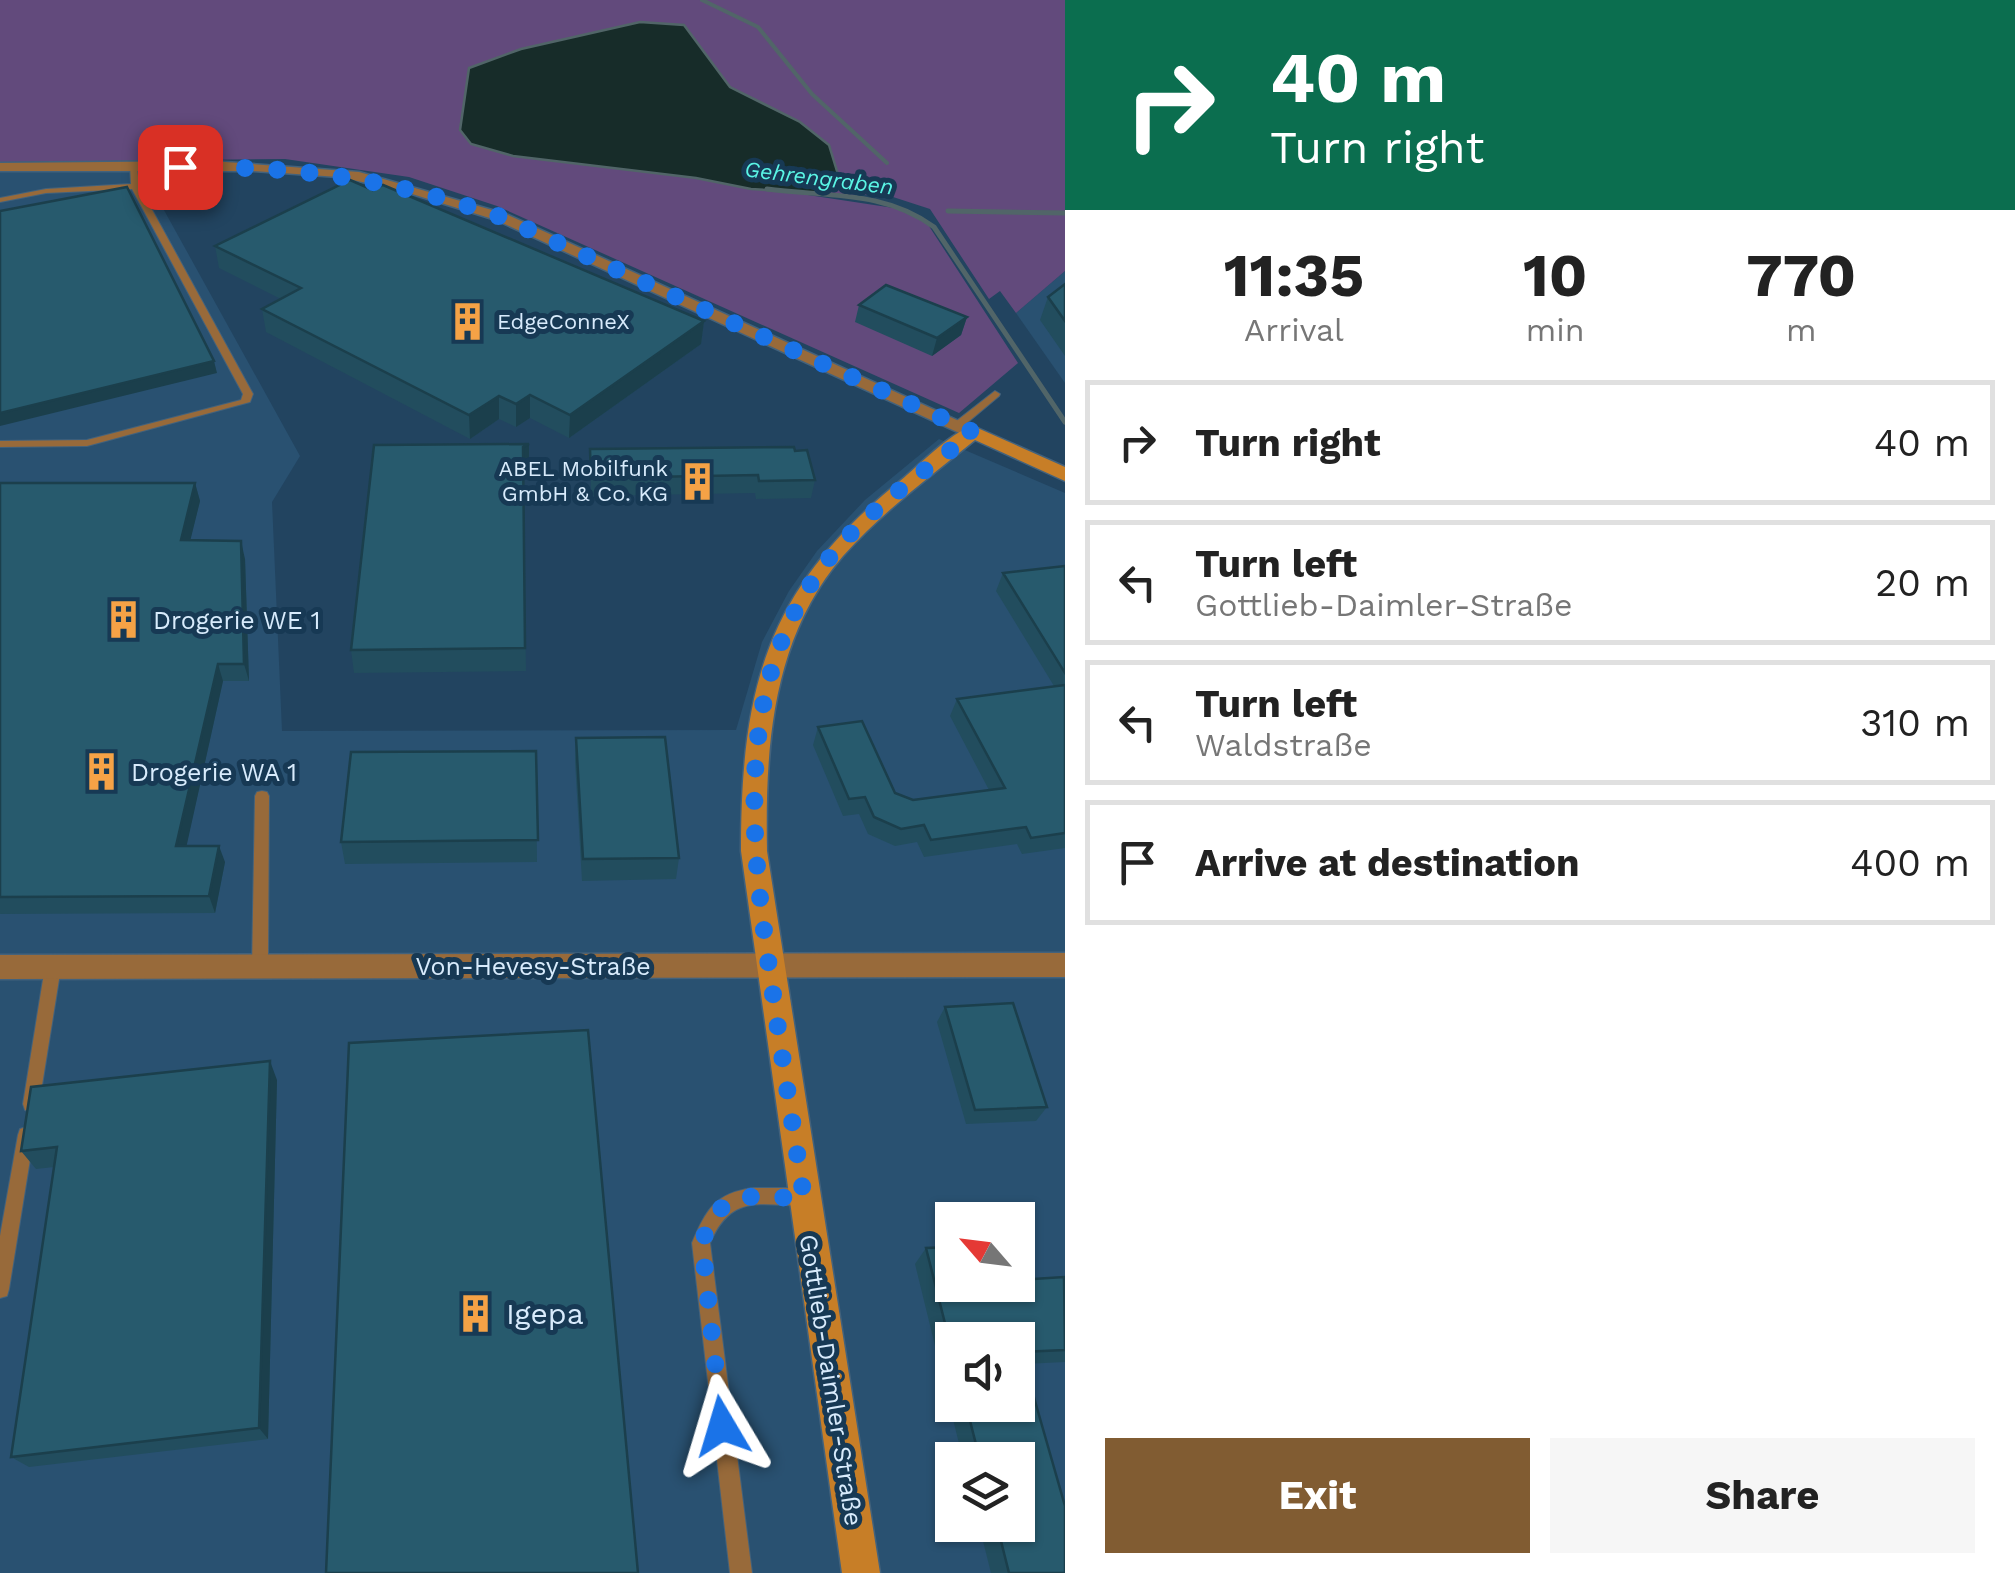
<!DOCTYPE html>
<html lang="en">
<head>
<meta charset="utf-8">
<style>
	:root { --surface:#fff; --page:#f6f6f6; --text:#222; --muted:#767676; --line:#e0e0e0; --accent:#815c32 }
	body { margin:0; font-family:"Work Sans",sans-serif; background:var(--page); color:var(--text); height:100vh; display:flex; flex-direction:column; font-size:38px; white-space:nowrap }
	* { box-sizing:border-box; margin:0 }
	p { font-size:32px; color:var(--muted) }
	.icon { flex:none; width:55px; height:55px; fill:none; stroke:currentColor; stroke-width:2; stroke-linecap:round; stroke-linejoin:round }
	.map { position:relative; flex:1; overflow:hidden }
	.details { display:flex; flex-direction:column; background:var(--surface); width:950px }
	.details>* { flex:none }
	.banner { background:#0b6e4f; color:#fff; overflow:hidden }
	.needle { width:65px; rotate:298deg }
	.tools { position:absolute; left:935px; top:1202px; display:grid; gap:20px }
	.tools a { display:grid; place-items:center; width:100px; height:100px; border-radius:0px; background:var(--surface); box-shadow:0 2px 8px #0004; font-size:50px }
	.pin { position:absolute; display:grid; place-items:center; width:85px; height:85px; color:#fff; margin:-42px; border-radius:20px; box-shadow:0 5px 15px #0006 }
	.me { position:absolute; width:110px; margin:-55px; rotate:353deg; stroke-linejoin:round; filter:drop-shadow(0 0 8px #0008) }
	.turn { display:flex; align-items:center; gap:35px; height:210px; padding:0 40px; font-size:45px }
	.turn .icon { width:130px; height:130px; stroke-width:2.5 }
	.turn b { display:block; font-size:70px; line-height:85px }
	.eta { display:flex; justify-content:space-evenly; align-items:center; height:170px; text-align:center }
	.eta b { font-size:60px; font-weight:700; line-height:70px }
	.primary-button { display:flex; gap:20px; margin-top:auto; padding:20px 40px }
	.primary-button a { flex:1; height:115px; border-radius:0px; background:var(--accent); color:#fff; font-size:40px; font-weight:700; line-height:115px; text-align:center }
	.primary-button a+a { background:var(--page); color:var(--text) }
	ul { padding:0; list-style:none }
	li { display:flex; align-items:center; gap:30px; height:125px; margin:0 20px 15px; padding:0 20px; border:5px solid var(--line); border-radius:0px }
	li div { flex:1 }
	li b { display:block; font-size:38px }
	li em { font-style:normal }
	main { display:flex; flex:1; min-height:0 }
	.map>svg:first-child { display:block }
	.built { fill:#295171; fill-rule:evenodd }
	.green { fill:#624a7c }
	.water { fill:#172c29; stroke:#516568; stroke-width:2.5 }
	.lines { fill:none; stroke-linecap:round; stroke-linejoin:round }
	.stream-far1 { stroke:#516568; stroke-width:4 }
	.stream { stroke:#516568; stroke-width:5 }
	.lane-casing { stroke:#43627c; stroke-width:2 }
	.street-casing { stroke:#43627c; stroke-width:3 }
	.secondary-casing { stroke:#43627c; stroke-width:3 }
	.lane { fill:#986a3a; fill-rule:evenodd }
	.street { fill:#986a3a; fill-rule:evenodd }
	.secondary { fill:#c77e27; fill-rule:evenodd }
	.wall { fill:#224d5e; fill-rule:evenodd }
	.shaded-wall { fill:#1b3f4c }
	.building { fill:#275a6d; stroke:#1b3f4c; stroke-width:2.5 }
	.route { stroke:#1a73e8; stroke-width:18; stroke-dasharray:0 32.4 }
	.labels { text-anchor:middle; dominant-baseline:central; stroke-width:10; stroke-linejoin:round; paint-order:stroke }
	.far-water-label { font-size:22px; font-style:italic; fill:#5af5e5; stroke:#173954 }
	.far-poi-label { font-size:22px; fill:#d8ebfc; stroke:#173954; text-anchor:start }
	.poi-label { font-size:25px; fill:#d8ebfc; stroke:#173954; text-anchor:start }
	.street-label { font-size:25px; fill:#d8ebfc; stroke:#173954 }
	.near-poi-label { font-size:30px; fill:#d8ebfc; stroke:#173954; text-anchor:start }
</style>
</head>
<body>
<main>
<div class="map">
<svg width="1065" height="1573" viewBox="0 0 1065 1573">
	<rect width="100%" height="100%" fill="#224460"/>
	<path class="built" d="M181 158 188 161 144 174 300 456 272 502 282 731 736 730 762 642 789 591 817 551 865 500 939 439 1065 493V1573H0V162ZM952 1220H1018V1285H952ZM952 1340H1018V1405H952ZM952 1460H1018V1525H952Z
		M1065 271V383L1016 313Z"/>
	<path class="green" d="M0 0H1065V271L1016 313 1000 291 989 299 930 209 890 196 814 193 840 181 800 122 730 87 684 25 640 22 616 30 513 156 656 172 907 210 927 223 1018 363 959 413 497 206 409 177 285 159 0 162Z"/>
	<path class="water" d="M640 22 684 25 730 87 800 122 829 145 840 181 814 193 751 189 696 178 513 156 471 144 460 130 469 68 521 49Z"/>
	<g class="lines">
		<path class="stream-far1" d="M702 0 758 27 812 94 887 163"/>
		<path class="stream" d="M767 189C826 197 884 190 934 227L1065 422
			M948 211 1065 213"/>
		<defs>
			<path id="lane" d="M130 165 137 167 139 186 253 394 250 402 87 446 0 447V441L87 440 241 400 243 394 132 189 46 193 0 202V198L46 189 131 184Z
				M995 391 1000 394 999 396 962 427H954V423Z
				M262 791 267 792 269 796 268 967 265 972 260 974 255 972 252 967 255 796 257 792Z
				M53 960 58 962 61 967 39 1104 37 1110 31 1112 25 1110 23 1104 45 967 48 962Z
				M26 1127 32 1129 34 1135 9 1289 7 1296 0 1298V1236L18 1135 20 1129Z
				M753 1188H804L810 1191 813 1197 810 1203 804 1206C759 1205 731 1194 710 1243L752 1573H730L692 1243C706 1210 715 1193 753 1188Z"/>
			<path id="street" d="M212 161 359 172 506 214 983 432 973 438 966 436 496 220 396 189 338 177 254 171H0V163Z
				M1065 953V977L0 979V955Z"/>
			<path id="secondary" d="M973 426 1065 467V481L975 440C930 477 882 512 843 556 772 638 765 747 767 851L880 1573H842L741 851C741 686 767 588 900 481 921 464 948 434 973 426Z"/>
		</defs>
		<use href="#lane" class="lane-casing"/>
		<use href="#street" class="street-casing"/>
		<use href="#secondary" class="secondary-casing"/>
		<use href="#lane" class="lane"/>
		<use href="#street" class="street"/>
		<use href="#secondary" class="secondary"/>
	</g>
	<path class="wall" d="M215 246 704 321 701 344 569 438 530 418 516 427 499 419 470 439 266 332 262 309 281 299 219 268Z
		M1065 284V356L1040 320 1048 297Z
		M859 305 967 317 961 335 932 356 855 322Z
		M529 444V467L523 471 526 671 354 673 351 650Z
		M590 449 795 451 815 480 811 498 756 499 755 493 591 496Z
		M0 483H195L200 501 190 540 245 559 249 681H223L186 846 225 862 215 913 0 914Z
		M1065 566V848L1022 854 1017 844 924 857 917 842 895 846 868 834 859 814 843 816 813 745 818 727 895 793 913 800 989 790 950 716 957 699 1054 686 996 591 1003 573Z
		M576 738 679 858 676 879 582 881 575 761Z
		M536 751 537 862 345 864 341 842Z
		M945 1007 1047 1107 1036 1121 966 1124 937 1022Z
		M277 1080 268 1439 29 1467 11 1457 54 1167 36 1169 21 1151Z
		M926 1248 952 1285 1065 1279V1362L1024 1364 1065 1573H991L979 1525H1018V1460H963L915 1264ZM952 1340 1018 1405H952Z"/>
	<path class="shaded-wall" d="M967 317 961 335 932 356 937 338Z
		M704 321 701 344 569 438 570 415Z
		M214 361 217 373 0 426V413Z
		M530 395V418L516 427V404Z
		M499 396V419L470 439 469 415Z
		M529 444V467L523 471V447Z
		M195 483 200 501 186 558 181 540Z
		M241 541 245 559 249 681 244 664Z
		M218 664 223 681 183 862 176 846Z
		M219 846 225 862 215 913 209 896Z
		M270 1061 277 1080 268 1439 259 1428Z"/>
	<path class="building" d="M350 180 373 190 383 185 704 321 570 415 530 395 516 404 499 396 469 415 262 309 301 288 215 246Z
		M127 187 214 361 0 413V211Z
		M1065 284V321L1048 297Z
		M886 285 967 317 937 338 859 305Z
		M529 444 523 447 525 648 351 650 374 445Z
		M794 447 795 451 807 450 815 480 759 481 758 475 591 478 590 449Z
		M0 483H195L181 540 241 541 244 664H218L176 846H219L209 896 0 897Z
		M1065 566V673L1003 573Z
		M1065 685V833L1031 838 1026 827 931 840 924 825 901 829 874 817 865 797 849 799 818 727 862 721 895 793 913 800 1005 788 957 699Z
		M665 737 679 858 583 859 576 738Z
		M536 751 538 840 341 842 351 752Z
		M1013 1003 1047 1107 975 1110 945 1007Z
		M588 1030 638 1573H326L349 1043Z
		M270 1061 259 1428 11 1457 57 1147 21 1151 31 1087Z
		M952 1247V1285H1018V1280L1064 1277 1065 1350 1021 1352 1065 1506V1573H1009L997 1525H1018V1460H980L966 1405H1018V1340H952V1351L926 1248Z"/>
	<g class="lines">
		<path class="route" d="M180 167C299 166 389 178 501 217L973 432C925 472 869 508 830 557 731 682 750 840 772 987 782 1057 793 1127 804 1198 751 1198 721 1184 702 1243L722 1426"/>
	</g>
	<defs>
		<symbol id="building-bare" viewBox="-9 -9 18 18"><path d="M-4-6H4V6H1V3H-1V6H-4ZM-2.5-4.3h1.7v1.8h-1.7ZM.8-4.3h1.7v1.8H.8ZM-2.5-1h1.7V.8h-1.7ZM.8-1h1.7V.8H.8Z" fill="#f5a246" stroke="#173954" stroke-width="2.5" paint-order="stroke"/></symbol>
	</defs>
	<g fill-rule="evenodd">
		<use href="#building-bare" x="440" y="294" width="55" height="55"/>
		<use href="#building-bare" x="670" y="454" width="55" height="55"/>
		<use href="#building-bare" x="96" y="592" width="55" height="55"/>
		<use href="#building-bare" x="74" y="744" width="55" height="55"/>
		<use href="#building-bare" x="448" y="1286" width="55" height="55"/>
	</g>
	<g class="labels">
		<g class="far-water-label">
			<text transform="translate(819 178) rotate(7)">Gehrengraben</text>
		</g>
		<g class="far-poi-label">
			<text x="497" y="321">EdgeConneX</text>
			<text x="668" y="468" text-anchor="end">ABEL Mobilfunk<tspan x="668" dy="25">GmbH &amp; Co. KG</tspan></text>
		</g>
		<g class="poi-label">
			<text x="153" y="620">Drogerie WE 1</text>
			<text x="131" y="772">Drogerie WA 1</text>
		</g>
		<g class="street-label">
			<text x="533" y="966">Von-Hevesy-Straße</text>
			<text transform="translate(831 1380) rotate(81)">Gottlieb-Daimler-Straße</text>
		</g>
		<g class="near-poi-label">
			<text x="506" y="1313">Igepa</text>
		</g>
	</g>
</svg>
<div class="tools">
<a><svg class="needle" viewBox="-14 -14 28 28"><path d="M0-13l5 13h-10z" fill="#e53935"/><path d="M0 13l5-13h-10z" fill="#767676"/></svg></a>
<a><svg class="icon" aria-label="sound" viewBox="0 0 24 24"><path d="M4 9h4l5-4v14l-5-4H4zM17 9q2 3 0 6"/></svg></a>
<a><svg class="icon" aria-label="layers" viewBox="0 0 24 24"><path d="M12 4l9 5-9 5-9-5zM3 14l9 5 9-5"/></svg></a>
</div>
<div class="pin" style="left:180px;top:167px;background:#d93025"><svg class="icon" aria-label="arrive" viewBox="0 0 24 24"><path d="M6 21V4h12l-3 4 3 4H6"/></svg></div>
<svg class="me" style="left:722px;top:1426px" viewBox="-20 -20 40 40"><path d="M0-17L14 15 0 8-14 15z" fill="#1a73e8" stroke="#fff" stroke-width="4"/></svg>
</div>
<section class="details">
<div class="banner">
<div class="turn"><svg class="icon" aria-label="right" viewBox="0 0 24 24"><path d="M7 20v-9h11M14 6l5 5-5 5"/></svg><div><b>40 m</b>Turn right</div></div>
</div>
<div class="eta">
<div><b>11:35</b><p>Arrival</p></div>
<div><b>10</b><p>min</p></div>
<div><b>770</b><p>m</p></div>
</div>
<ul>
<li><svg class="icon" aria-label="right" viewBox="0 0 24 24"><path d="M7 20v-9h11M14 6l5 5-5 5"/></svg><div><b>Turn right</b></div><em>40 m</em></li>
<li><svg class="icon" aria-label="left" viewBox="0 0 24 24"><path d="M17 20v-9H6M10 6l-5 5 5 5"/></svg><div><b>Turn left</b><p>Gottlieb-Daimler-Straße</p></div><em>20 m</em></li>
<li><svg class="icon" aria-label="left" viewBox="0 0 24 24"><path d="M17 20v-9H6M10 6l-5 5 5 5"/></svg><div><b>Turn left</b><p>Waldstraße</p></div><em>310 m</em></li>
<li><svg class="icon" aria-label="arrive" viewBox="0 0 24 24"><path d="M6 21V4h12l-3 4 3 4H6"/></svg><div><b>Arrive at destination</b></div><em>400 m</em></li>
</ul>
<div class="primary-button"><a>Exit</a><a>Share</a></div>
</section>
</main>
</body>
</html>
